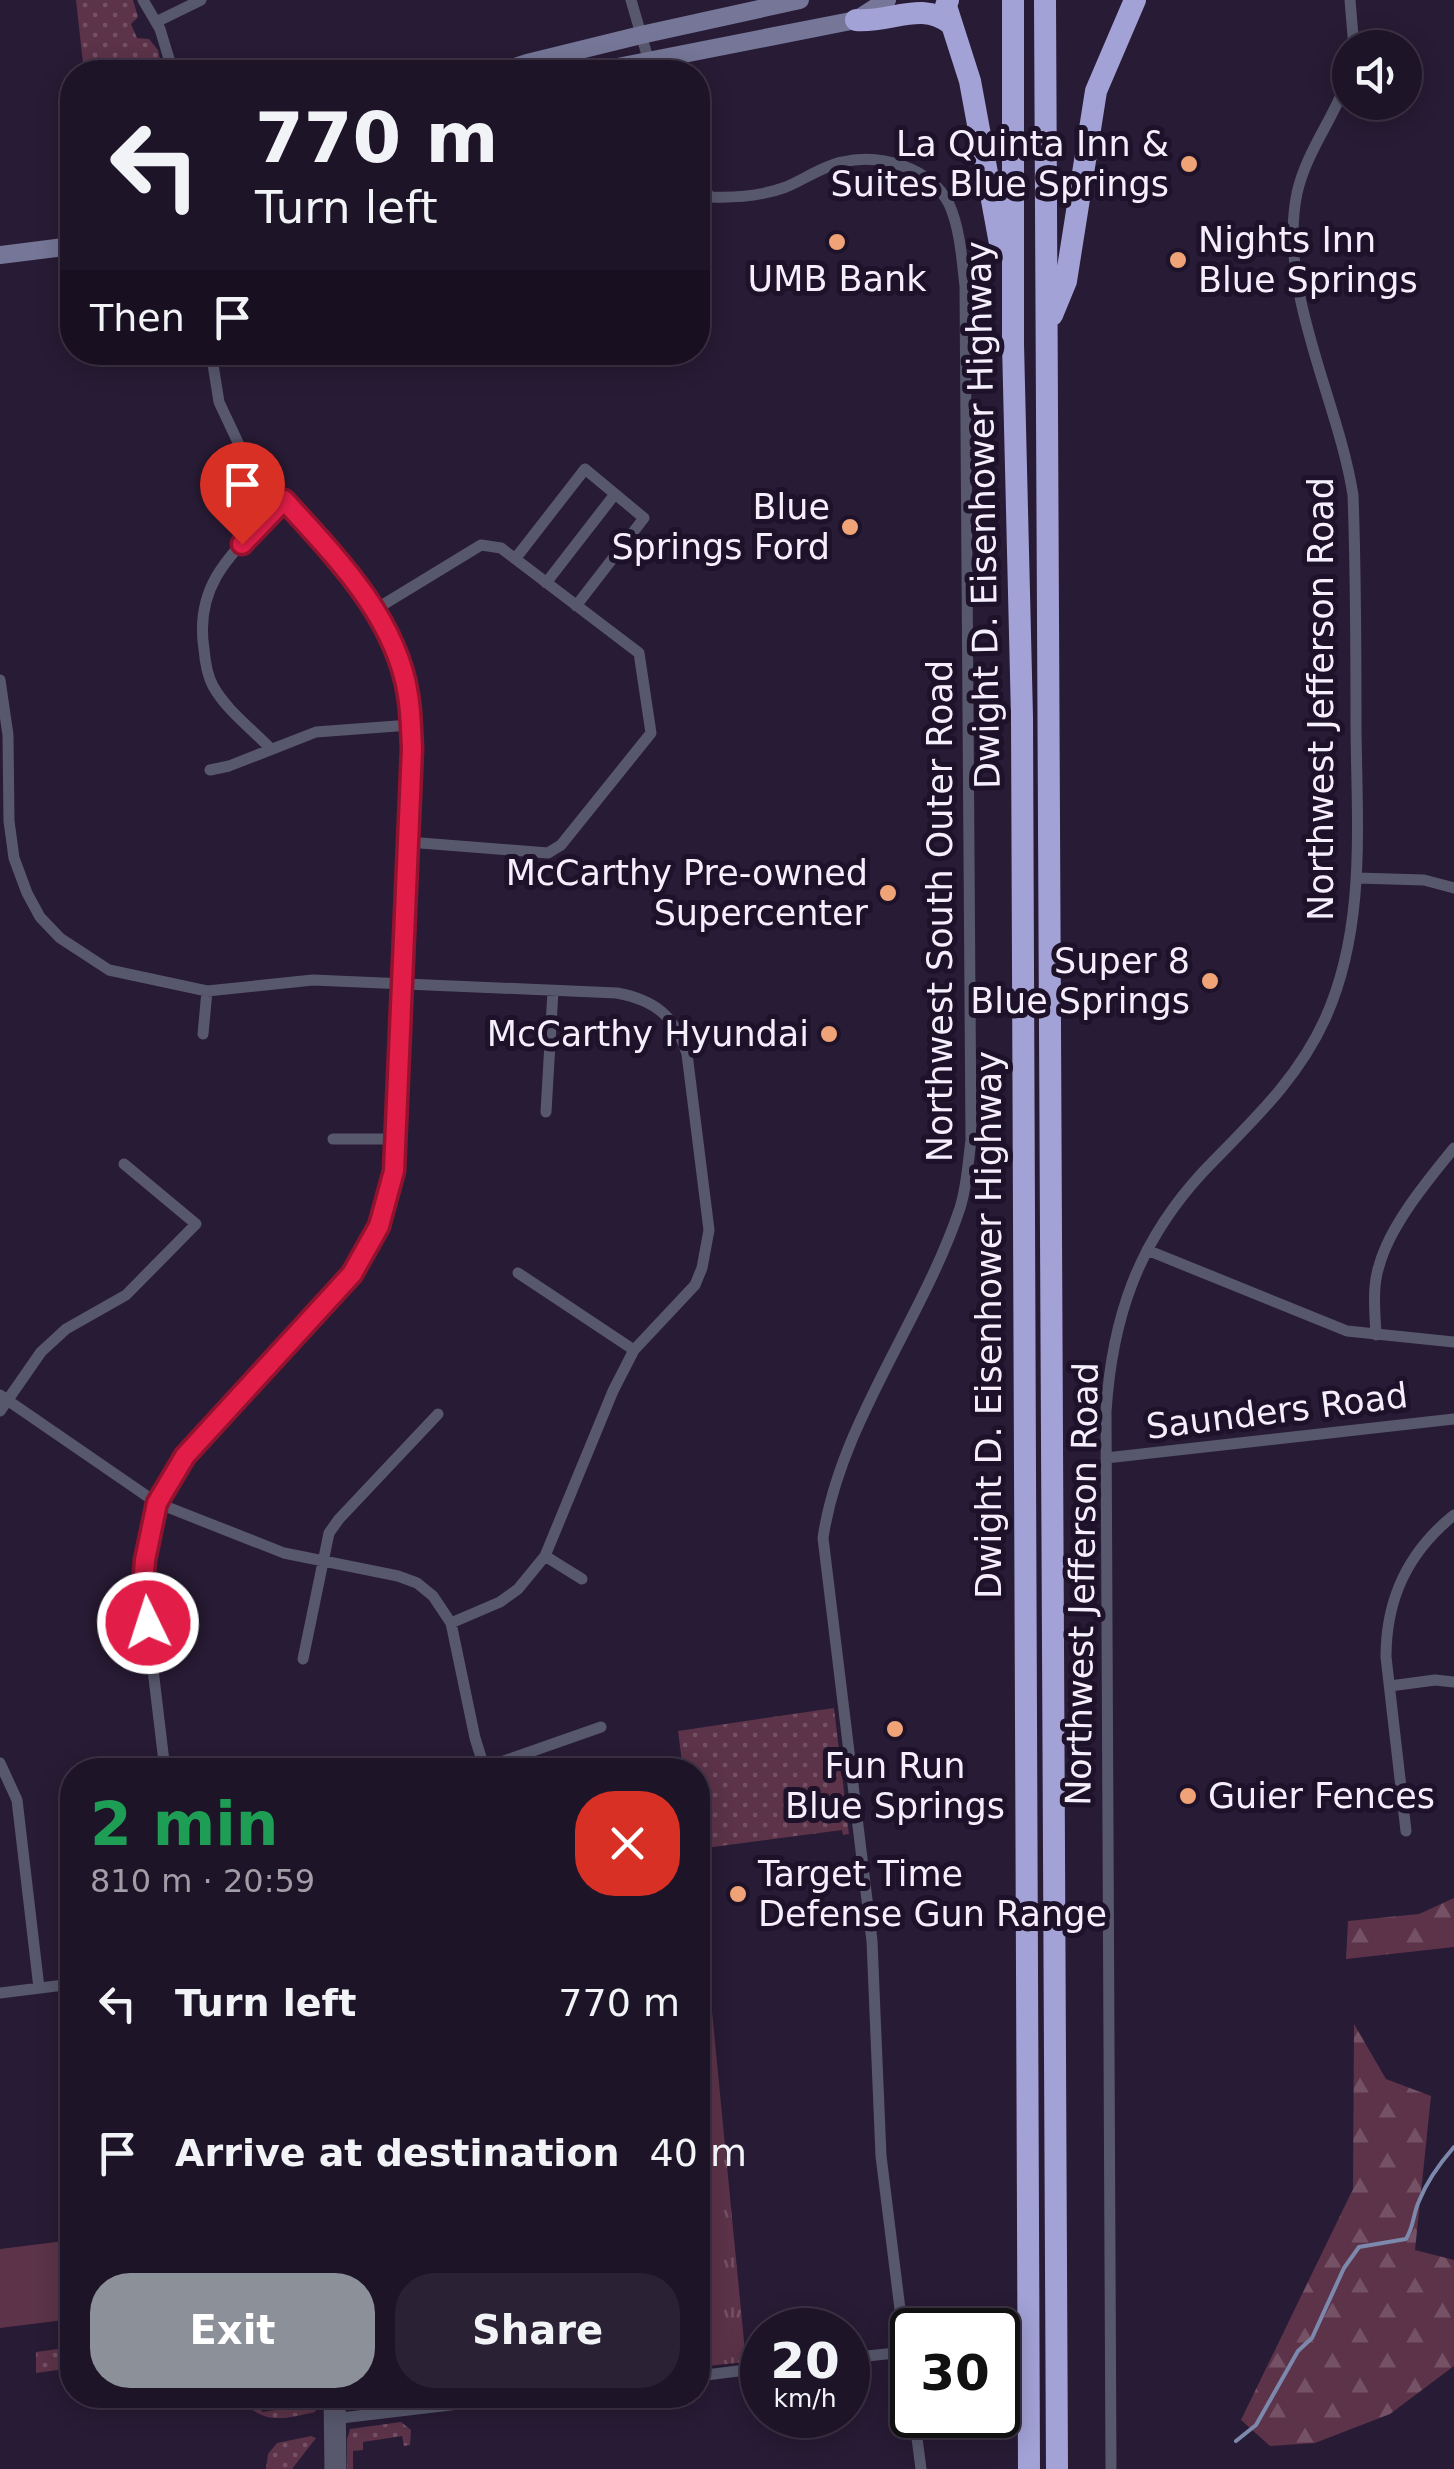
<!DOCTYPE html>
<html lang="en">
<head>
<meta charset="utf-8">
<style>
	:root { --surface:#1e1428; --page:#2b2134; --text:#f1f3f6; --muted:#a19ea8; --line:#3c3345; --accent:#8c9099 }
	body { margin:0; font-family:"DejaVu Sans",sans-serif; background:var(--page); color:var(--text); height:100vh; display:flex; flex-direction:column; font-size:38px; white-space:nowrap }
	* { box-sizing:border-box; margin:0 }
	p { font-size:32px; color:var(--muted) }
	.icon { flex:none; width:55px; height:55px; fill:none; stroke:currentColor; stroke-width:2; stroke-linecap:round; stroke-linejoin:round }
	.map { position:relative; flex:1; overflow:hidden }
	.details { position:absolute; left:60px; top:1758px; width:650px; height:650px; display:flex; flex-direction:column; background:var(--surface); border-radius:40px; box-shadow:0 5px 25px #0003,0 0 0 2px var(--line) }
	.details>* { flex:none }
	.guide { position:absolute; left:60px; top:60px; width:650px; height:305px; border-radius:40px; box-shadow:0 5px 25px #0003,0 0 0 2px var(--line); background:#1e1428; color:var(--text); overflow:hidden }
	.fabs { position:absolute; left:1332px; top:30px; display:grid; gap:20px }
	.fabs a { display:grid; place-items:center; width:90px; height:90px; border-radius:50%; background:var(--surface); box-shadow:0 5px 25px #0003,0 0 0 2px var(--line); font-size:50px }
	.speed { position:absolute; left:740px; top:2308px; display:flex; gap:20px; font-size:50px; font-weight:700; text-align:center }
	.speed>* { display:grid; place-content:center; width:130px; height:130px; border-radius:50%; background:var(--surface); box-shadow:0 5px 25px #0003,0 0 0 2px var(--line); line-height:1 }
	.speed small { font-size:25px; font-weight:400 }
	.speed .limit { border:5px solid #111; border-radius:15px; background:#fff; color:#111 }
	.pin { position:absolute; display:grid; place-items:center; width:85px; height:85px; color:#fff; margin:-102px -42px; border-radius:50% 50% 50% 0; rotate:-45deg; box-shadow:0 0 10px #0007 }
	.pin .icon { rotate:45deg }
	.me { position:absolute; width:110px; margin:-55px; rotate:356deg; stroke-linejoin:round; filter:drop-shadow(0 0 8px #0008) }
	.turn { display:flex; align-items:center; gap:35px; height:210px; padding:0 30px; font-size:45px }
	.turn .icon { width:130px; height:130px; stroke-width:2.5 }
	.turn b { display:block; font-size:70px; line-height:85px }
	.then { display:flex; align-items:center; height:95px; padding:0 30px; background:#0003; gap:20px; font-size:38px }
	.round { display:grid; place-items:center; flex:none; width:105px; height:105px; border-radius:40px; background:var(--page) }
	.headline { display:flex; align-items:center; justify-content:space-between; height:170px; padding:0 30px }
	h1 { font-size:60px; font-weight:700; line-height:75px; color:#1e9e55 }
	.cta { display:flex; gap:20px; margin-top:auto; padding:20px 30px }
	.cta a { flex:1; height:115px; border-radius:40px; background:var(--accent); color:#fff; font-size:40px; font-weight:700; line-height:115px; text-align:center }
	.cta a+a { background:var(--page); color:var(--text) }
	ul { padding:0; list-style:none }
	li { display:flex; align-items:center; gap:30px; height:150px; padding:0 30px }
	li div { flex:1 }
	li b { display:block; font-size:38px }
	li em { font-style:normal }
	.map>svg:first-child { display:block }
	.grass { fill:url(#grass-dots) }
	.forest { fill:url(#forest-firs) }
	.park { fill:url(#park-tufts) }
	.garden { fill:#5c3349 }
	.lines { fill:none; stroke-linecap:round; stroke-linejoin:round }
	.stream { stroke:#7c89ac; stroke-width:4 }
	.minor { stroke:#58586d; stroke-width:11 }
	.secondary { stroke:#767698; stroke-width:18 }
	.motorway { stroke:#a3a2d7; stroke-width:22 }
	.route-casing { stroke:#92132f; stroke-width:25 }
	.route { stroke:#e11d48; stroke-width:18 }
	.poi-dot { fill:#efa377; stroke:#1e122a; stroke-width:4 }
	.labels { text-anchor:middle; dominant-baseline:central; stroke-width:10; stroke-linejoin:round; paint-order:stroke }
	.poi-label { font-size:35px; fill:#f5effd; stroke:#1e122a; text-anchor:end }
	.street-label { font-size:35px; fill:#f5effd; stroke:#1e122a }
</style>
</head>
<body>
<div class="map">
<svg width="1454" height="2469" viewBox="0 0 1454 2469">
	<defs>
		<pattern id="grass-dots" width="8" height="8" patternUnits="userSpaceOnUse" patternTransform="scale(2.5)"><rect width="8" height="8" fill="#5c3349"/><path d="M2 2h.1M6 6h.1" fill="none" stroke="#745164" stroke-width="1.8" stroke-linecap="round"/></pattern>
		<pattern id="forest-firs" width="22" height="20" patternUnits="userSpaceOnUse" patternTransform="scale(2.5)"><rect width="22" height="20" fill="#5c3349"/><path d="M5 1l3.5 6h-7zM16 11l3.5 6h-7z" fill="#745164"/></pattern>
		<pattern id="park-tufts" width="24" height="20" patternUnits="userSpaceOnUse" patternTransform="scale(2.5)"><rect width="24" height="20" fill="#5c3349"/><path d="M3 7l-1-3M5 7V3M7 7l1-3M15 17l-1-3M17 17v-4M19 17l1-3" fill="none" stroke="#745164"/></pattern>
	</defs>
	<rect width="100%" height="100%" fill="#281b35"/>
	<path class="grass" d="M76 0H133L138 17 131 24 137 38 149 39 158 50 163 72H84Z
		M834 1708 849 1834 843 1835 842 1830 698 1849V1770H683L678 1731Z
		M72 2347V2368L36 2373V2352Z
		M237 2395 251 2404 260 2405 262 2412 310 2405V2398L320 2397 315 2412C280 2420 262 2425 237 2395Z
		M401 2422 411 2430 410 2445 404 2446 402 2436 363 2442V2450L353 2451V2469H347V2439L350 2429Z
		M311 2436 316 2438 292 2469H266L268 2454 277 2443Z"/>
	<path class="forest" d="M1454 1898V1947L1346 1959 1348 1921 1419 1914Z
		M1354 2024 1386 2079 1431 2096 1415 2250 1454 2260V2366L1390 2414 1315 2443 1270 2446 1241 2420 1353 2189Z"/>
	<path class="park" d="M707 1960 746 2362 698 2367V1965Z"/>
	<path class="garden" d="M698 2005 708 2123 698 2130Z
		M72 2240V2319L0 2328V2249Z
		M714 2245 718 2284 700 2286 698 2246Z"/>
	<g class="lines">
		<path class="stream" d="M1236 2441 1256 2425 1298 2351 1312 2338 1344 2268 1359 2247 1406 2239C1414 2226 1413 2214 1419 2201 1427 2181 1440 2163 1454 2147"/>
		<path class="minor" d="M143 0 160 29 173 72
			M631 0 652 72
			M1350 0 1354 48
			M156 22 201 0
			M698 185 711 197C738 198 762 196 786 187 805 179 823 166 842 162 880 153 930 167 949 204 960 228 962 260 965 286L971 1140C968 1162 967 1186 960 1208 923 1319 840 1423 823 1538L872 1941 881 2156 912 2406
			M515 559 585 469 644 518 576 606
			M546 583 615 494
			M376 609 481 545 501 548 639 653 651 733 561 845 548 853 408 842
			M0 680 8 735 9 821 14 858 27 893 40 917 60 938 109 970 207 991 313 980 617 993C655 1000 676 1017 687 1054L709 1230 702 1268 695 1285 634 1350 613 1391 545 1556 518 1589 500 1602 451 1623
			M271 749C252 729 227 711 213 686 207 675 205 661 204 649 193 578 240 547 285 500
			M210 770 229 766 316 732 410 725
			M1357 878 1424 880 1454 888
			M203 1034 207 991
			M546 1112 553 991
			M333 1139H396
			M1147 1250 1347 1331 1454 1342
			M518 1273 634 1350
			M1376 1335C1375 1313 1372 1287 1379 1266 1390 1225 1428 1180 1454 1148
			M0 1395 157 1503 284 1553 398 1576 417 1583 433 1596 451 1623 475 1738 485 1770
			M0 1411 41 1352 66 1329 126 1295 196 1224 124 1164
			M1106 1458 1454 1419
			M545 1556 582 1579
			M303 1659 329 1533 339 1519 438 1414
			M1390 1686 1435 1680 1454 1682
			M0 1763 17 1800 39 1988
			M484 1768 601 1727
			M165 1770 143 1586 145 1560 157 1503 185 1455 339 1291 368 1250 388 1200 396 1139 411 749C409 695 401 658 376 609L242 451 219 402 211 352
			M1406 1831 1386 1657C1386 1598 1408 1552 1454 1515
			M0 1993 72 1984
			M848 2358 905 2352
			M698 2376 762 2368
			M329 2395 330 2469
			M340 2395 341 2469
			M914 2415 921 2469
			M341 2418 534 2395
			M1111 2469 1106 1412C1112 1318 1138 1242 1203 1172 1249 1124 1297 1081 1325 1019 1366 928 1357 827 1356 729 1356 651 1356 573 1353 495 1338 399 1277 291 1297 193 1307 149 1336 116 1350 73"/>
		<path class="secondary" d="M500 72 527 63 641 35 800 0
			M592 72 856 20 887 0
			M0 255 72 246"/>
		<path class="motorway" d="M948 0 946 6 970 81 1001 249
			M1013 0V344L1022 717 1029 2469
			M1045 0 1057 2469
			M856 20C891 23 922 0 951 24
			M1052 315 1066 281 1096 91 1135 0"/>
	</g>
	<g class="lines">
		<defs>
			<path id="route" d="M148 1623 143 1586 145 1560 157 1503 185 1456 352 1274 379 1226 394 1171 412 749C411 731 411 712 408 695 396 617 335 556 284 500L242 544"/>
		</defs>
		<use href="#route" class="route-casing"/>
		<use href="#route" class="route"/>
	</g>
	<g class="poi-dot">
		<circle cx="1189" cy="164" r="10"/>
		<circle cx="837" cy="242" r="10"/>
		<circle cx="1178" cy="260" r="10"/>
		<circle cx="850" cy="527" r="10"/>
		<circle cx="888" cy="893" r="10"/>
		<circle cx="1210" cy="981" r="10"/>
		<circle cx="829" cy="1034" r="10"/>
		<circle cx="895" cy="1729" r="10"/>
		<circle cx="1188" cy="1796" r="10"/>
		<circle cx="738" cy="1894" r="10"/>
	</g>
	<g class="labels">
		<g class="poi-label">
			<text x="1169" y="144">La Quinta Inn &amp;<tspan x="1169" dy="40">Suites Blue Springs</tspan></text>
			<text x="1198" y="240" text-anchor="start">Nights Inn<tspan x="1198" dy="40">Blue Springs</tspan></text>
			<text x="837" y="279" text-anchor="middle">UMB Bank</text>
			<text x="830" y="507">Blue<tspan x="830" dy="40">Springs Ford</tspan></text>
			<text x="868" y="873">McCarthy Pre-owned<tspan x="868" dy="40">Supercenter</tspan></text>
			<text x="1190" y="961">Super 8<tspan x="1190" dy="40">Blue Springs</tspan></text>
			<text x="809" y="1034">McCarthy Hyundai</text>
			<text x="895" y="1766" text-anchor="middle">Fun Run<tspan x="895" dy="40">Blue Springs</tspan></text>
			<text x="1208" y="1796" text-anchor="start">Guier Fences</text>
			<text x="758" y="1874" text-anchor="start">Target Time<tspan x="758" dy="40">Defense Gun Range</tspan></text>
		</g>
		<g class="street-label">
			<text transform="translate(983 515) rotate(-91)">Dwight D. Eisenhower Highway</text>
			<text transform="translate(1321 699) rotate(-90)">Northwest Jefferson Road</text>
			<text transform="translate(940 911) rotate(-90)">Northwest South Outer Road</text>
			<text transform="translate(989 1325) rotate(-90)">Dwight D. Eisenhower Highway</text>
			<text transform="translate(1277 1411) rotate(-7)">Saunders Road</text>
			<text transform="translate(1082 1584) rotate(-89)">Northwest Jefferson Road</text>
		</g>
	</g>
</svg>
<div class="fabs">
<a><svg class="icon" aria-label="sound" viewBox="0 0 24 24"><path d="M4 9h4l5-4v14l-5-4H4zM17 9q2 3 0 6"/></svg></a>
</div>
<div class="speed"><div>20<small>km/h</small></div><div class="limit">30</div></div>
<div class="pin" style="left:242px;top:544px;background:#d93025"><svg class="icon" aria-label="arrive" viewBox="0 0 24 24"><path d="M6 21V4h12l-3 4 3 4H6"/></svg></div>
<svg class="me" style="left:148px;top:1623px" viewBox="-20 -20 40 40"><circle r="17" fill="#e11d48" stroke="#fff" stroke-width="3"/><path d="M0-11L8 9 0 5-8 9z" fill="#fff"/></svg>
<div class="guide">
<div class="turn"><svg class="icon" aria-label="left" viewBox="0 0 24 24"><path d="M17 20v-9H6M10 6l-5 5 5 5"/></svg><div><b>770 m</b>Turn left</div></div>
<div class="then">Then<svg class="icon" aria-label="arrive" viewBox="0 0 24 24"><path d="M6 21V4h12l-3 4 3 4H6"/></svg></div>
</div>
<section class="details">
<div class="headline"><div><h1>2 min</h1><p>810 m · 20:59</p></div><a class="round" style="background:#d93025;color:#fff"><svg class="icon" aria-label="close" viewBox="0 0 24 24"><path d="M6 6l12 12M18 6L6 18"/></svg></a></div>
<ul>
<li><svg class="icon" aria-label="left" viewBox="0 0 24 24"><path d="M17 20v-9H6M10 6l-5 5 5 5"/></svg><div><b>Turn left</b></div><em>770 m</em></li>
<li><svg class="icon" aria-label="arrive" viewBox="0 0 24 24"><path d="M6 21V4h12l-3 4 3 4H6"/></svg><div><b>Arrive at destination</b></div><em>40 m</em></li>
</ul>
<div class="cta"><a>Exit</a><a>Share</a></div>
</section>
</div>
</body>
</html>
